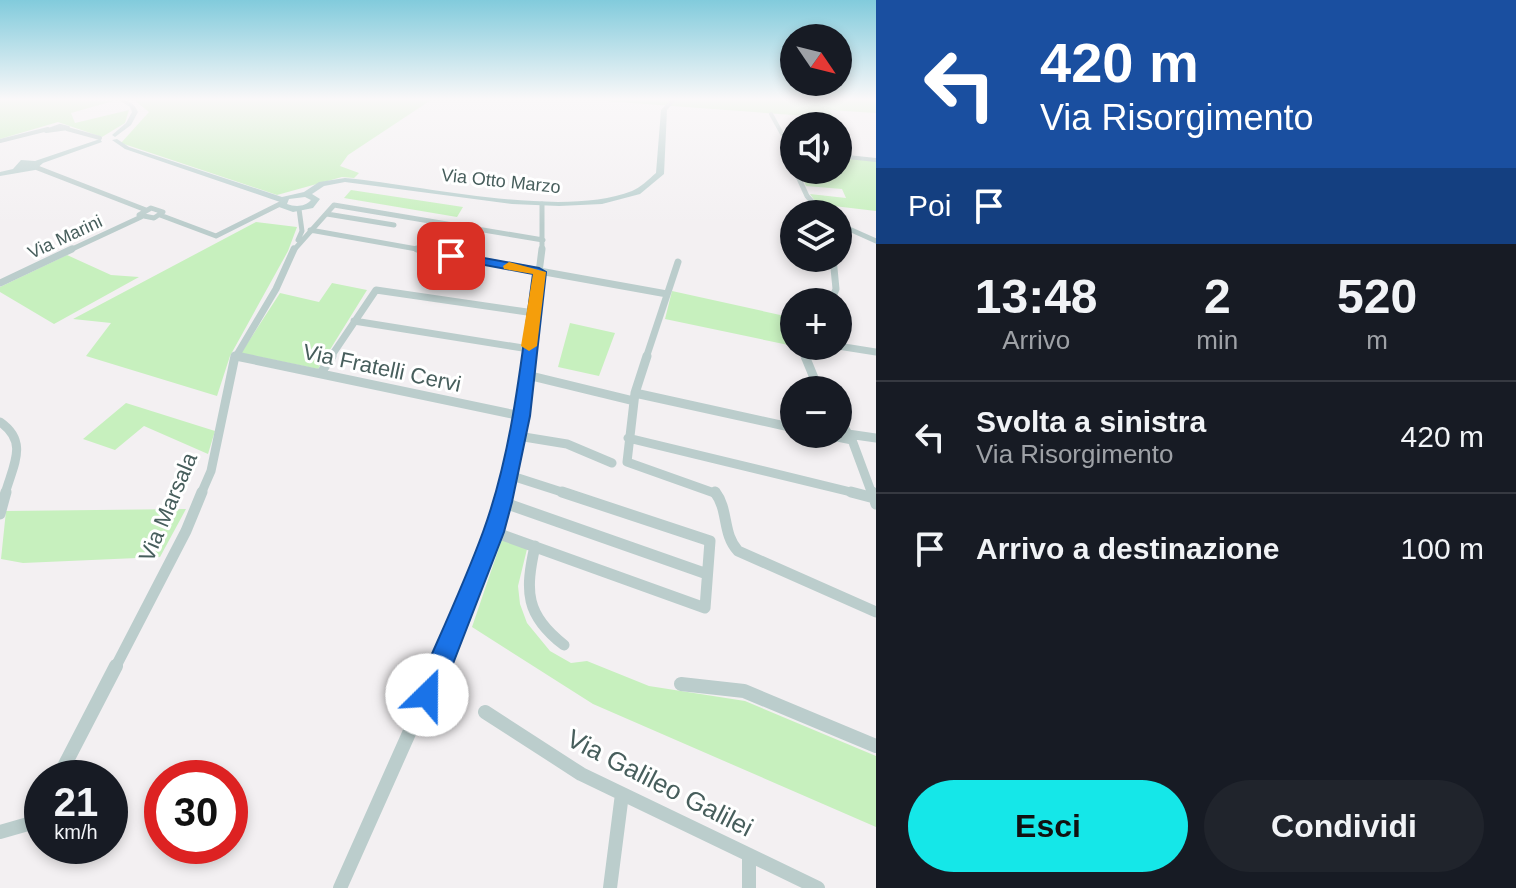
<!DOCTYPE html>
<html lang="it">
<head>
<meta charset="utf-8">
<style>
	:root { --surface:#171b24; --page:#20242c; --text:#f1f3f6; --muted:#9ea1a6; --line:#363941; --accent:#15e7e8 }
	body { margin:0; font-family:Arial,sans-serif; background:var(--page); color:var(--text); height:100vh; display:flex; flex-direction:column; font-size:30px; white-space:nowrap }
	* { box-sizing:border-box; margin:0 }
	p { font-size:26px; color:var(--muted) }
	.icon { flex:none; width:44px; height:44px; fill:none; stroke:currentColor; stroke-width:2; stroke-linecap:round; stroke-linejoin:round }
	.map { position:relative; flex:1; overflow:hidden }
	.details { display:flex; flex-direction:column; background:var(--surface); width:640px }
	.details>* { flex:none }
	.guide { background:#1a4fa0; color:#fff; overflow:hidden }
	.needle { width:52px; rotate:125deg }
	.tools { position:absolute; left:780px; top:24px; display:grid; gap:16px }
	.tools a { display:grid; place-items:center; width:72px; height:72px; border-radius:50%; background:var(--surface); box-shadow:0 4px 12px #0003; font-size:40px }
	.speed { position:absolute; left:24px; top:760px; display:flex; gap:16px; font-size:40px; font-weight:700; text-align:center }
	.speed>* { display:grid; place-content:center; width:104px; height:104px; border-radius:50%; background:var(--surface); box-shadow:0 4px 12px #0003; line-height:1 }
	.speed small { font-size:20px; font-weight:400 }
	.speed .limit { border:12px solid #d22; background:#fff; color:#111 }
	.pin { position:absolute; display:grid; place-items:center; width:68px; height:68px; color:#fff; margin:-34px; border-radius:16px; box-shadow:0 4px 12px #0006 }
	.me { position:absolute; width:88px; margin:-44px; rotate:23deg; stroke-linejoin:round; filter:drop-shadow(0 0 6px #0008) }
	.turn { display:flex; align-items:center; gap:28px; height:168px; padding:0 32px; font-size:36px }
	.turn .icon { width:104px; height:104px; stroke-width:2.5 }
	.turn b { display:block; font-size:56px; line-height:68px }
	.then { display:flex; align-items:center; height:76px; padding:0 32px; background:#0003; gap:16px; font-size:30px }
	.eta { display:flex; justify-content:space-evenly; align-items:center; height:136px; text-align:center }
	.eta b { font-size:48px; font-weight:600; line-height:56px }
	.button { display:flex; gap:16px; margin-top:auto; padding:16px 32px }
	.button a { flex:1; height:92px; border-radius:48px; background:var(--accent); color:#111; font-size:32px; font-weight:600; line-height:92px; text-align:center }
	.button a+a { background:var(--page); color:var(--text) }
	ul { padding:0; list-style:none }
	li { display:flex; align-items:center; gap:24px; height:112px; padding:0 32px; border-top:2px solid var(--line) }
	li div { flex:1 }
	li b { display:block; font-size:30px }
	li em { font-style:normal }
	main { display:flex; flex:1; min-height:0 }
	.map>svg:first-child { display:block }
	.green { fill:#c7f0be }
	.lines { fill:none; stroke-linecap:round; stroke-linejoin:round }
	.street-far5 { stroke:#bbcdcc; stroke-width:4 }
	.street-far4 { stroke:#bbcdcc; stroke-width:5 }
	.street-far3 { stroke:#bbcdcc; stroke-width:7 }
	.street-far2 { stroke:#bbcdcc; stroke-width:9 }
	.street-far1 { stroke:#bbcdcc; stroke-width:11 }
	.street { stroke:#bbcdcc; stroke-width:14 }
	.secondary { fill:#b9cfce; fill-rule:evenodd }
	.route { fill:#1a73e8; stroke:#114b97; stroke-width:2 }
	.slow { fill:#f59e0b }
	.labels { text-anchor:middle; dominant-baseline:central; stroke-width:6; stroke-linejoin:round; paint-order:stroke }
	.far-street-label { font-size:18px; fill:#475e5c; stroke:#fff }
	.street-label { font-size:22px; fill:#475e5c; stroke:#fff }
	.near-street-label { font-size:26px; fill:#475e5c; stroke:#fff }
</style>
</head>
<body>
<main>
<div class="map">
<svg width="876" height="888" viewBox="0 0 876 888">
	<rect width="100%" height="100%" fill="#f3f0f2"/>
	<path class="green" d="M0 100 113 101 71 113 75 123 129 110 125 123 102 137 58 122 0 139Z
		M134 100H431L348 155 340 166 359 173 354 178 342 177 277 195 121 143 149 112Z
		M591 100H876V113L829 110 834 118Z
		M846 158 876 161V211L817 204 810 194 846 198 842 189 806 186 799 170H838V165H846Z
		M351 190 463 207 457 217 344 198Z
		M256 222 297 227 288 251 230 356 217 396 86 356 111 323 73 319Z
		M67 255 111 275 139 277 54 324 0 292V287Z
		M332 283 367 290 318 369 241 353 280 293 319 302Z
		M672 291 794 318V346L798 347 665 319Z
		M570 323 615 333 599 376 558 367Z
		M126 403 215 431 208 454 144 426 115 450 83 439Z
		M186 509 160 557 23 563 1 559 6 511Z
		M502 539 527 549 518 586 520 604 527 623 550 651 571 663 587 661 649 686 745 701 876 756V827L593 704 472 627Z"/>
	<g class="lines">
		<path class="street-far5" d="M771 114 791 150 794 167
			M60 126 68 128 46 131Z
			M67 129 100 138
			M0 141 48 129
			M838 156 876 160"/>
		<path class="street-far4" d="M35 167 146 210
			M795 170 807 196 823 214
			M151 208 163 212 154 218 139 215Z
			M327 214 394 225
			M160 215 216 236 282 203
			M838 224 876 241
			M310 230 428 251
			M298 240 302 231 299 209
			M68 251 141 217
			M293 251 334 205 543 240
			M542 251V204"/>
		<path class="street-far3" d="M417 249 667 294
			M0 283 72 249
			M831 302 836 289 833 258
			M354 321 529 349
			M803 346 805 358
			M838 346 876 352
			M235 356 245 358
			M235 358 276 289 294 249
			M330 358 376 290 534 313
			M528 358 542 249
			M646 358 678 262"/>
		<path class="street-far2" d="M236 356 521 416
			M647 356 635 393 627 462 717 494
			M805 356 819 390
			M321 373 332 356
			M527 375 634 401
			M635 393 794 428
			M838 418 852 440 872 494
			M0 422C29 442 13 465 5 494
			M823 434 852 440
			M848 434 876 438
			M518 436 567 444 612 463
			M628 438 859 494
			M509 475 568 494
			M201 494 211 471 235 356
			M503 494 521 416 528 356"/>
		<path class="street-far1" d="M715 492C729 510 722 534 738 551L876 612
			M851 492 874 498
			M872 492 876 504
			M502 502 707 574
			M0 514 6 492
			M494 532 705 608 710 541 562 492
			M535 546C525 591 525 615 564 645
			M115 668 186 531 202 492
			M438 668 494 532 503 492"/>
		<path class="street" d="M681 684 744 691 876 746
			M485 712 581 774 818 888
			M58 778 116 666
			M0 832 28 824 42 809
			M749 855V888
			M340 888 439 666
			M610 888 622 794"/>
		<path class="secondary" d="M119 100C129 100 134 103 138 112L131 125 115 137 112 135 126 123 132 112 130 107Z
			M670 100H676L667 110 664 174 640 194 602 204 559 206 512 204 345 182 324 186 312 194 320 199 313 208 293 212 279 207 280 202 125 149 112 140 117 139 129 147 282 197 304 192 319 182 345 178C423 185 560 219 632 191 640 188 649 179 656 173L661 110ZM305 197 311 200C305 207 295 207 287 204L289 199Z
			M100 139 102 142 43 163 35 170 0 176V172L13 169 21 160 35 161Z"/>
	</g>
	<linearGradient id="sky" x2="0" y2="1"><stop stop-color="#82cbdc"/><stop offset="0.44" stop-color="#faf8f9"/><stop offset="1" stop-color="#faf8f9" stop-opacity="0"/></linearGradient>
	<rect width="876" height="225" fill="url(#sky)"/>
	<path class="route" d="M451 252 539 268 546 272 530 416 512 502 504 532 437 705 427 708 418 705 414 695C437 641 463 587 483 532 513 450 521 360 533 274L447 258V253Z"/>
	<path class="slow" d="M509 262 546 272 537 346 529 351 521 346 533 274 504 269 503 266Z"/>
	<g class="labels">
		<g class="far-street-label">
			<text transform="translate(501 181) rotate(6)">Via Otto Marzo</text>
			<text transform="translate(65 237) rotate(-25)">Via Marini</text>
		</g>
		<g class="street-label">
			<text transform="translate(382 368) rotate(12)">Via Fratelli Cervi</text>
			<text transform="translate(168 507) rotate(-67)">Via Marsala</text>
		</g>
		<g class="near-street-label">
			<text transform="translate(660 783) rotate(27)">Via Galileo Galilei</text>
		</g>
	</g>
</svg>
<div class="tools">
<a><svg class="needle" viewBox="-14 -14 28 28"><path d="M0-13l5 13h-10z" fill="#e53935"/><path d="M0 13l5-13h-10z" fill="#9ea1a6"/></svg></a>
<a><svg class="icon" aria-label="sound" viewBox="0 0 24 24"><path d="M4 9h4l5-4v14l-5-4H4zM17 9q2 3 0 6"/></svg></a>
<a><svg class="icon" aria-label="layers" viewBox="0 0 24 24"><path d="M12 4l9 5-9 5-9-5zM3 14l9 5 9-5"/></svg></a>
<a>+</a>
<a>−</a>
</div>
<div class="speed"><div>21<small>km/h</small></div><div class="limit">30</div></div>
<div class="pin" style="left:451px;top:256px;background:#d93025"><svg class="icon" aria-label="arrive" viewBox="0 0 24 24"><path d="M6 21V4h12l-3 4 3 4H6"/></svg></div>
<svg class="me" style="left:427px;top:695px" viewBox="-20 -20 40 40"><circle r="19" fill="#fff"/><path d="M0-13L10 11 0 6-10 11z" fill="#1a73e8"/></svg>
</div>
<section class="details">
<div class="guide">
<div class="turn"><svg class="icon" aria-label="left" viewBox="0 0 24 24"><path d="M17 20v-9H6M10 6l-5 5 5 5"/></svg><div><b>420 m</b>Via Risorgimento</div></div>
<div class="then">Poi<svg class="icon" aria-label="arrive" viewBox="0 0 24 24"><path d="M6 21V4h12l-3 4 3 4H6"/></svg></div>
</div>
<div class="eta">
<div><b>13:48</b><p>Arrivo</p></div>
<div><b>2</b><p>min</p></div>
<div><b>520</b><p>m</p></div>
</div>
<ul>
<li><svg class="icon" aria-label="left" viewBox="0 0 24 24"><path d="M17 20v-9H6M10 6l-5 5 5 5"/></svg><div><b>Svolta a sinistra</b><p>Via Risorgimento</p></div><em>420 m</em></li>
<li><svg class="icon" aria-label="arrive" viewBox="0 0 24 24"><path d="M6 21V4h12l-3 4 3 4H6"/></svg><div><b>Arrivo a destinazione</b></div><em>100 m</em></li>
</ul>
<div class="button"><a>Esci</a><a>Condividi</a></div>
</section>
</main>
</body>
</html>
